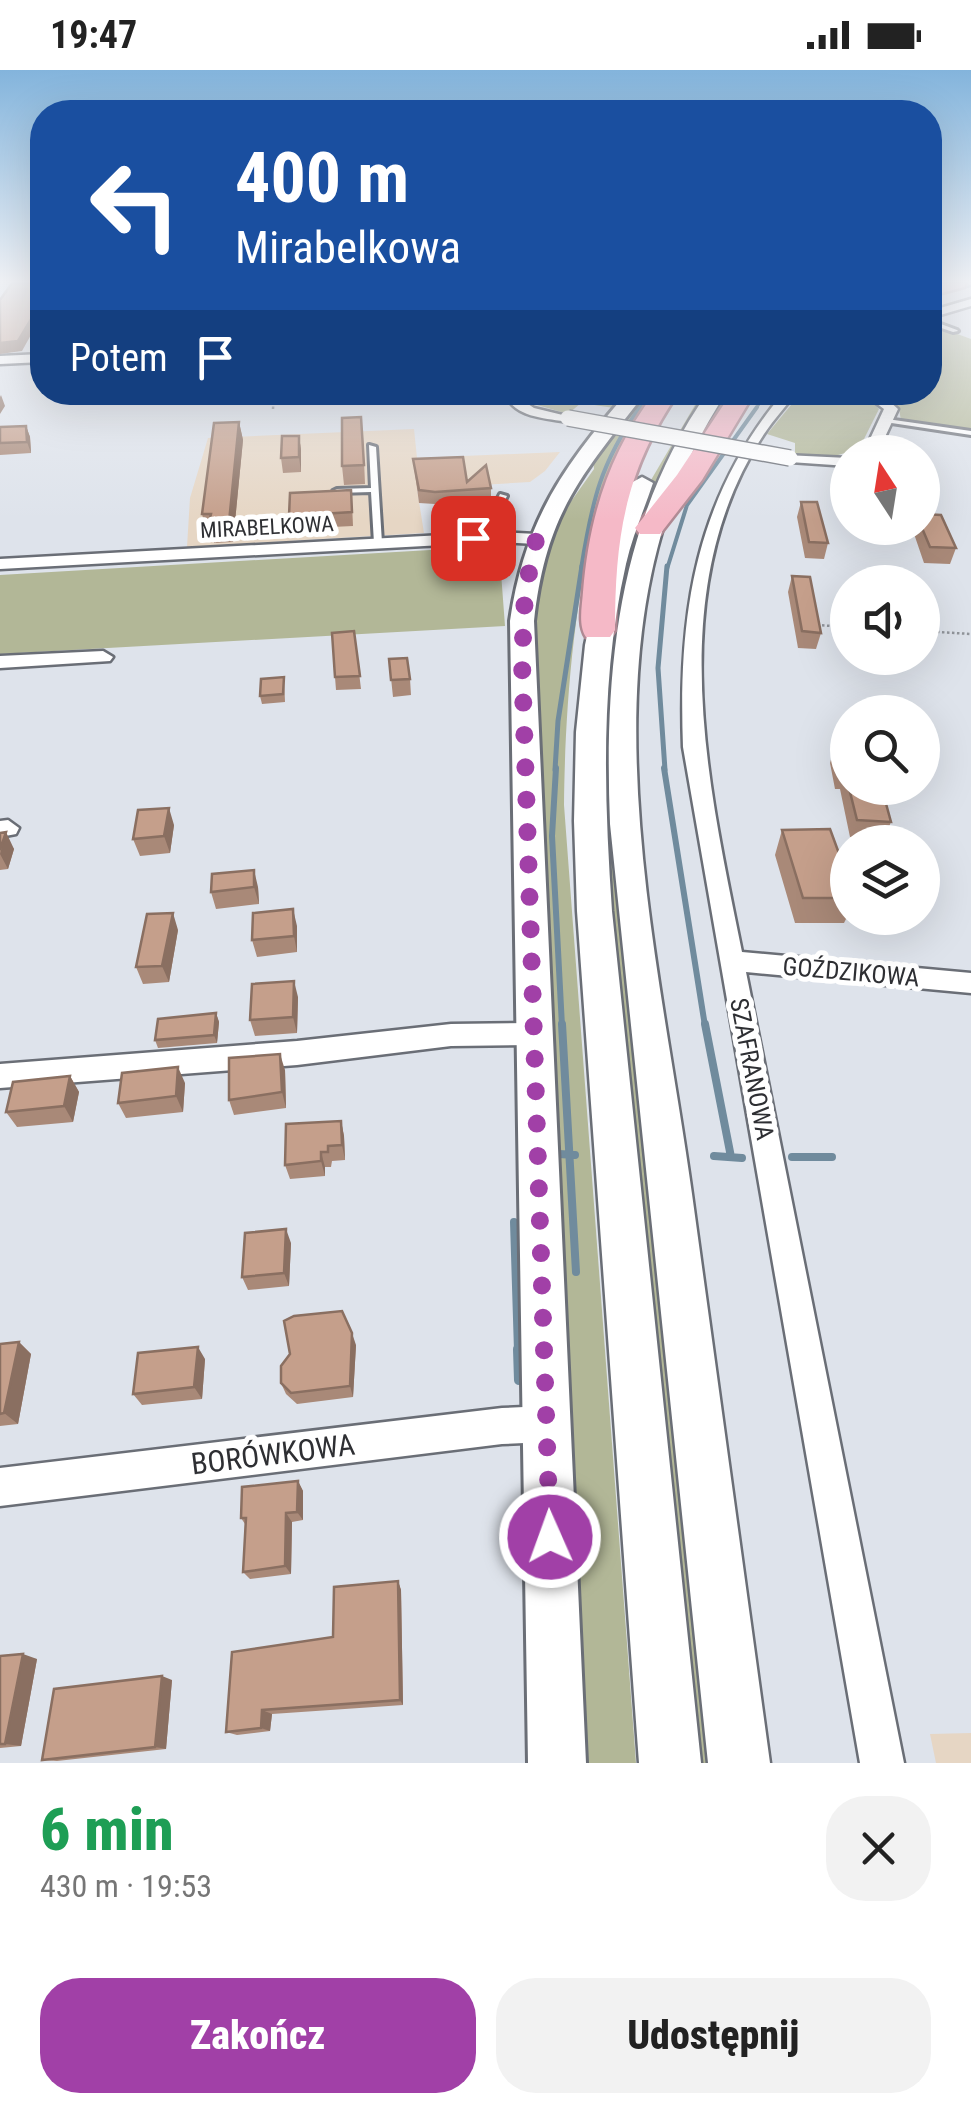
<!DOCTYPE html>
<html lang="pl">
<head>
<meta charset="utf-8">
<style>
	:root { --surface:#fff; --page:#f2f2f2; --text:#222; --muted:#767676; --accent:#a140a7 }
	body { margin:0; font-family:"Roboto Condensed",sans-serif; background:var(--page); color:var(--text); height:100vh; display:flex; flex-direction:column; font-size:38px; white-space:nowrap }
	* { box-sizing:border-box; margin:0 }
	p { font-size:32px; color:var(--muted) }
	.icon { flex:none; width:55px; height:55px; fill:none; stroke:currentColor; stroke-width:2; stroke-linecap:round; stroke-linejoin:round }
	.map { position:relative; height:1693px; overflow:hidden }
	.drawer { display:flex; flex-direction:column; background:var(--surface); flex:1 }
	.drawer>* { flex:none }
	.guide { position:absolute; left:30px; top:30px; width:912px; height:305px; border-radius:40px; box-shadow:0 10px 40px #0002; background:#1a4fa0; color:#fff; overflow:hidden }
	.needle { width:65px; rotate:348deg }
	.controls { position:absolute; left:830px; top:365px; display:grid; gap:20px }
	.controls a { display:grid; place-items:center; width:110px; height:110px; border-radius:50%; background:var(--surface); box-shadow:0 10px 40px #0002; font-size:50px }
	.pin { position:absolute; display:grid; place-items:center; width:85px; height:85px; color:#fff; margin:-42px; border-radius:20px; box-shadow:0 5px 15px #0006 }
	.me { position:absolute; width:110px; margin:-55px; rotate:358deg; stroke-linejoin:round; filter:drop-shadow(0 0 8px #0008) }
	.turn { display:flex; align-items:center; gap:35px; height:210px; padding:0 40px; font-size:45px }
	.turn .icon { width:130px; height:130px; stroke-width:2.5 }
	.turn b { display:block; font-size:70px; line-height:85px }
	.then { display:flex; align-items:center; height:95px; padding:0 40px; background:#0003; gap:20px; font-size:38px }
	.round { display:grid; place-items:center; flex:none; width:105px; height:105px; border-radius:40px; background:var(--page) }
	.head { display:flex; align-items:center; justify-content:space-between; height:170px; padding:0 40px }
	h1 { font-size:60px; font-weight:800; line-height:75px; color:#1e9e55 }
	.cta { display:flex; gap:20px; margin-top:auto; padding:20px 40px }
	.cta a { flex:1; height:115px; border-radius:40px; background:var(--accent); color:#fff; font-size:40px; font-weight:800; line-height:115px; text-align:center }
	.cta a+a { background:var(--page); color:var(--text) }
	.status { display:flex; justify-content:space-between; align-items:center; height:70px; padding:0 50px; background:var(--surface); direction:ltr }
	.status svg { height:28px; fill:currentColor }
	.map>svg:first-child { display:block }
	.industrial { fill:#e6d6c4 }
	.green { fill:#b2b797 }
	.lines { fill:none; stroke-linecap:round; stroke-linejoin:round }
	.stream-far5 { stroke:#708b9d; stroke-width:2.5 }
	.stream-far4 { stroke:#708b9d; stroke-width:4 }
	.stream-far3 { stroke:#708b9d; stroke-width:5 }
	.stream-far2 { stroke:#708b9d; stroke-width:6 }
	.stream-far1 { stroke:#708b9d; stroke-width:8 }
	.stream { stroke:#708b9d; stroke-width:10 }
	.service-casing { stroke:#6a6e76; stroke-width:6 }
	.minor-casing { stroke:#6a6e76; stroke-width:5 }
	.tertiary-casing { stroke:#6a6e76; stroke-width:6 }
	.secondary-casing { stroke:#6a6e76; stroke-width:5 }
	.motorway-casing { stroke:#af8993; stroke-width:5 }
	.path { stroke:#91959b; stroke-width:2.5; stroke-dasharray:2.5 2.5; stroke-linecap:butt }
	.service { fill:#fff; fill-rule:evenodd }
	.minor { fill:#fff; fill-rule:evenodd }
	.tertiary { fill:#fff; fill-rule:evenodd }
	.secondary { fill:#fff; fill-rule:evenodd }
	.motorway { fill:#f5b9c7; fill-rule:evenodd }
	.minor-bridge-casing { stroke:#6a6e76; stroke-width:18; stroke-linecap:butt }
	.minor-bridge { stroke:#fff; stroke-width:15 }
	.wall { fill:#a98978 }
	.shaded-wall { fill:#8a6f61 }
	.building { fill:#c59f8b; stroke:#8a6f61; stroke-width:2.5 }
	.route { stroke:#a140a7; stroke-width:18; stroke-dasharray:0 32.4 }
	.labels { text-anchor:middle; dominant-baseline:central; stroke-width:10; stroke-linejoin:round; paint-order:stroke }
	.far-street-label { font-size:22px; fill:#2e2f33; stroke:#fff }
	.street-label { font-size:25px; fill:#2e2f33; stroke:#fff }
	.near-street-label { font-size:30px; fill:#2e2f33; stroke:#fff }
</style>
</head>
<body>
<div class="status"><b>19:47</b><svg viewBox="0 0 49 12"><path d="M0 12V9h3v3zM5 12V6h3v6zM10 12V3h3v9zM15 12V0h3v12zM26 1h20v11H26zM47 4h2v5h-2z"/></svg></div>
<div class="map">
<svg width="971" height="1693" viewBox="0 0 971 1693">
	<rect width="100%" height="100%" fill="#dee3eb"/>
	<path class="industrial" d="M414 359 417 388 560 382 545 401 530 412 417 419 424 463 187 477 190 428 208 368Z
		M971 1663V1693H936L930 1664Z"/>
	<path class="green" d="M930 254 971 269V362L901 351 899 338 878 323 930 322Z
		M524 323H564C590 340 604 323 628 323L614 338 581 333 568 344 527 332Z
		M645 323H657C578 403 565 625 564 735L636 1693H585L532 563 550 461 594 399 593 386Z
		M702 323H712L659 410 621 558 717 1693H692L621 960 604 744 602 658 610 556 636 451 651 410Z
		M801 323C827 323 861 316 879 339L859 379 831 387 795 384V373L767 364Z
		M499 476 505 556 0 584V505Z"/>
	<g class="lines">
		<path class="stream-far5" d="M930 226 971 216
			M930 241 971 228
			M638 340 651 322
			M755 340 768 322"/>
		<path class="stream-far4" d="M581 499C592 431 600 394 640 337
			M667 499 687 435 757 337"/>
		<path class="stream-far3" d="M555 700 558 651 582 496
			M665 700 658 598 667 496"/>
		<path class="stream-far2" d="M556 698 552 766 562 956
			M664 698 705 956"/>
		<path class="stream-far1" d="M562 954 576 1202
			M705 954 731 1087
			M559 1084 575 1085
			M714 1086 742 1088
			M792 1087H832
			M514 1152 518 1281"/>
		<path class="stream" d="M518 1279 519 1310"/>
		<defs>
			<path id="service" d="M930 250 957 260 958 261 953 262 930 254Z
				M887 349 971 361V365L885 352V350Z
				M369 375 376 377 382 473 378 475 374 473 371 422 337 423 333 421 337 419 371 418Z
				M500 424 507 426 501 438 447 446 451 470 444 472 440 442 495 434Z"/>
			<path id="minor" d="M971 229V236L930 248V241Z
				M42 284V292L0 294V286Z
				M505 322H518L519 328 534 338 575 348 568 352C546 348 512 348 505 322Z
				M784 322H797C786 336 774 349 764 364 662 519 708 714 742 882L971 903V923L746 902 904 1693H860L683 677C678 543 695 428 784 322Z
				M861 322H879L898 339 878 382H864L884 339Z
				M785 385 848 388V396L790 392 785 391Z
				M498 462 536 464 544 469 536 474 498 472 0 499V489Z
				M103 581 113 587 110 591 0 598V586Z
				M8 750 19 758 16 764 0 767V751Z
				M534 953 544 956 548 964 544 972 534 975 451 976 297 995 0 1018V994L297 971 451 954Z
				M546 1336 559 1341 564 1354 559 1367 546 1372 502 1374 0 1436V1398L502 1338Z"/>
			<path id="tertiary" d="M628 322H646C582 405 546 442 534 551L586 1693H528L510 551C524 453 563 395 628 322Z"/>
			<path id="secondary" d="M708 322H727C570 553 657 868 692 1124 718 1314 744 1503 770 1693H708L610 754C604 601 617 451 708 322Z
				M642 407 653 413C644 440 632 467 626 494 600 608 604 725 612 841L701 1693H639L577 841 574 751 576 662 585 575 603 491 631 413Z"/>
			<path id="motorway" d="M966 213 964 217 930 226V214Z
				M655 322H679C625 400 615 467 615 560L610 567H586C578 555 582 537 583 522 589 447 609 383 655 322Z
				M732 322H755L702 410 660 464H640L635 458 677 405Z"/>
		</defs>
		<use href="#service" class="service-casing"/>
		<use href="#minor" class="minor-casing"/>
		<use href="#tertiary" class="tertiary-casing"/>
		<use href="#secondary" class="secondary-casing"/>
		<use href="#motorway" class="motorway-casing"/>
		<path class="path" d="M273 339 274 322
			M817 555 848 557
			M922 561 971 564"/>
		<use href="#service" class="service"/>
		<use href="#minor" class="minor"/>
		<use href="#tertiary" class="tertiary"/>
		<use href="#secondary" class="secondary"/>
		<use href="#motorway" class="motorway"/>
		<defs>
			<path id="minor-bridge" d="M568 348 790 388"/>
		</defs>
		<use href="#minor-bridge" class="minor-bridge-casing"/>
		<use href="#minor-bridge" class="minor-bridge"/>
	</g>
	<path class="wall" d="M239 352 243 370 233 472 214 473 212 464H207L202 444Z
		M26 356 30 367 31 383 0 385V357Z
		M363 365 365 414 344 415 342 396Z
		M299 366 301 380V402L283 403 281 388Z
		M413 389 467 412 491 418V431L435 434 419 433Z
		M801 432 828 473 824 489 805 488 797 447Z
		M352 433 353 456 291 459 289 446Z
		M464 439 496 445V453L465 454Z
		M912 458H922L956 478 950 494 924 493Z
		M792 506 821 563 816 579 798 578 788 522Z
		M354 561 361 619 336 620 335 607Z
		M389 589 410 609 411 625 393 627Z
		M284 607 285 632 262 634 260 626Z
		M835 676 848 677V718H877L880 729 891 752 884 769 850 767 840 719H835L830 693Z
		M174 755 170 783 140 786 133 769Z
		M782 760 848 808V845L844 853H795L775 785Z
		M0 763 14 779 8 799 0 800Z
		M258 817 259 834 216 839 211 822Z
		M297 856V882L257 887 252 870Z
		M178 860 169 912 143 914 136 897Z
		M298 927 297 963 255 966 250 950Z
		M216 943 219 952 217 973 158 978 155 970Z
		M285 1000 286 1038 234 1045 229 1030Z
		M70 1006 79 1022 73 1052 17 1057 6 1042Z
		M185 1013 183 1042 126 1048 118 1033Z
		M341 1051 344 1066 345 1090 332 1091 331 1097H325V1106L290 1109 285 1095Z
		M291 1173 289 1216 248 1220 242 1207Z
		M19 1272 31 1284 18 1354 0 1356V1274Z
		M356 1275 353 1327 297 1334 286 1324 281 1313Z
		M205 1289 202 1329 142 1335 133 1324Z
		M298 1411 303 1421V1450L292 1452 291 1504 250 1509 243 1502 245 1454 241 1448Z
		M398 1511 401 1520 403 1635 272 1644 270 1661 237 1665 226 1662 333 1567Z
		M0 1586 37 1589 21 1676 0 1678Z
		M172 1610 166 1679 57 1691 42 1690Z"/>
	<path class="shaded-wall" d="M42 231V245L22 281 0 284V273Z
		M1 325 5 336 0 344V327Z
		M239 352 243 370 233 472 229 452Z
		M26 356 30 367 31 383 27 372Z
		M299 366 301 380V402L299 387Z
		M169 738 174 755 170 783 164 766Z
		M6 762 14 779 8 799 0 784Z
		M254 800 258 817 259 834 254 817Z
		M293 839 297 856V882L294 866Z
		M173 843 178 860 169 912 162 896Z
		M294 911 298 927 297 963 293 947Z
		M216 943 219 952 217 973 214 965Z
		M280 984 285 1000 286 1038 282 1022Z
		M178 997 185 1013 183 1042 176 1026Z
		M70 1006 79 1022 73 1052 64 1036Z
		M341 1051 344 1066 345 1090 342 1075Z
		M321 1082 325 1097V1106L321 1091Z
		M286 1159 291 1173 289 1216 284 1203Z
		M352 1263 356 1275 353 1327 350 1316Z
		M19 1272 31 1284 18 1354 4 1343Z
		M198 1277 205 1289 202 1329 194 1317Z
		M298 1411 303 1421V1450L297 1442Z
		M286 1443 292 1452 291 1504 285 1496Z
		M398 1511 401 1520 403 1635 400 1630Z
		M23 1584 37 1589 21 1676 5 1674Z
		M162 1606 172 1610 166 1679 155 1677Z
		M262 1640 272 1644 270 1661 261 1658Z"/>
	<path class="building" d="M12 213H42V231L18 271 0 273V230Z
		M361 347 364 395 342 396V348Z
		M239 352 229 452 209 453 211 444H202L214 353Z
		M26 356 27 372 0 373V357Z
		M282 366H299V387L281 388Z
		M463 387 467 412 486 395 491 418 435 422 419 420 413 389Z
		M351 420 352 442 289 446 290 423Z
		M801 432H817L828 473 809 472Z
		M494 435 496 445 465 446 464 439Z
		M922 444 941 445 956 478 930 477 922 458Z
		M792 506 810 507 821 563 802 561Z
		M354 561 360 606 335 607 332 563Z
		M407 588 410 609 391 610 389 589Z
		M284 607 283 624 260 626 261 609Z
		M835 676 848 677V710L846 702H841Z
		M849 718H877L880 729 885 730 891 752 857 750Z
		M169 738 164 766 133 769 138 740Z
		M830 759 848 808V828H803L782 760Z
		M6 762 0 780V763Z
		M254 800V817L211 822 212 804Z
		M293 839 294 866 252 870 253 843Z
		M173 843 162 896 136 897 147 844Z
		M294 911 293 947 250 950 252 914Z
		M216 943 214 965 155 970 158 949Z
		M280 984 282 1022 229 1030V988Z
		M178 997 176 1026 118 1033 122 1003Z
		M70 1006 64 1036 6 1042 13 1012Z
		M341 1051 342 1075 328 1076V1082H321V1091L285 1095 286 1054Z
		M286 1159 284 1203 242 1207 245 1163Z
		M342 1241 352 1263 350 1316 291 1323 281 1313V1296L290 1284 284 1251 294 1246Z
		M19 1272 4 1343 0 1344V1274Z
		M198 1277 194 1317 133 1324 138 1283Z
		M298 1411 297 1442 286 1443 285 1496 243 1502 246 1448H241L242 1417Z
		M398 1511 400 1630 262 1640 261 1658 226 1662 232 1582 333 1567 334 1517Z
		M23 1584 5 1674H0V1586Z
		M162 1606 155 1677 42 1690 54 1619Z"/>
	<linearGradient id="sky" x2="0" y2="1"><stop stop-color="#83b4dc"/><stop offset="0.47" stop-color="#f0f2f6"/><stop offset="1" stop-color="#f0f2f6" stop-opacity="0"/></linearGradient>
	<rect width="971" height="450" fill="url(#sky)"/>
	<g class="lines">
		<path class="route" d="M473 468 536 470 525 522 522 592 550 1467"/>
	</g>
	<g class="labels">
		<g class="far-street-label">
			<text transform="translate(267 457) rotate(-3)">MIRABELKOWA</text>
		</g>
		<g class="street-label">
			<text transform="translate(851 902) rotate(5)">GOŹDZIKOWA</text>
			<text transform="translate(752 999) rotate(79)">SZAFRANOWA</text>
		</g>
		<g class="near-street-label">
			<text transform="translate(273 1384) rotate(-7)">BORÓWKOWA</text>
		</g>
	</g>
</svg>
<div class="controls">
<a><svg class="needle" viewBox="-14 -14 28 28"><path d="M0-13l5 13h-10z" fill="#e53935"/><path d="M0 13l5-13h-10z" fill="#767676"/></svg></a>
<a><svg class="icon" aria-label="sound" viewBox="0 0 24 24"><path d="M4 9h4l5-4v14l-5-4H4zM17 9q2 3 0 6"/></svg></a>
<a><svg class="icon" aria-label="search" viewBox="0 0 24 24"><circle cx="10" cy="10" r="6"/><path d="M15 15l6 6"/></svg></a>
<a><svg class="icon" aria-label="layers" viewBox="0 0 24 24"><path d="M12 4l9 5-9 5-9-5zM3 14l9 5 9-5"/></svg></a>
</div>
<div class="pin" style="left:473px;top:468px;background:#d93025"><svg class="icon" aria-label="arrive" viewBox="0 0 24 24"><path d="M6 21V4h12l-3 4 3 4H6"/></svg></div>
<svg class="me" style="left:550px;top:1467px" viewBox="-20 -20 40 40"><circle r="17" fill="#a140a7" stroke="#fff" stroke-width="3"/><path d="M0-11L8 9 0 5-8 9z" fill="#fff"/></svg>
<div class="guide">
<div class="turn"><svg class="icon" aria-label="left" viewBox="0 0 24 24"><path d="M17 20v-9H6M10 6l-5 5 5 5"/></svg><div><b>400 m</b>Mirabelkowa</div></div>
<div class="then">Potem<svg class="icon" aria-label="arrive" viewBox="0 0 24 24"><path d="M6 21V4h12l-3 4 3 4H6"/></svg></div>
</div>
</div>
<section class="drawer">
<div class="head"><div><h1>6 min</h1><p>430 m · 19:53</p></div><a class="round"><svg class="icon" aria-label="close" viewBox="0 0 24 24"><path d="M6 6l12 12M18 6L6 18"/></svg></a></div>
<div class="cta"><a>Zakończ</a><a>Udostępnij</a></div>
</section>
</body>
</html>
